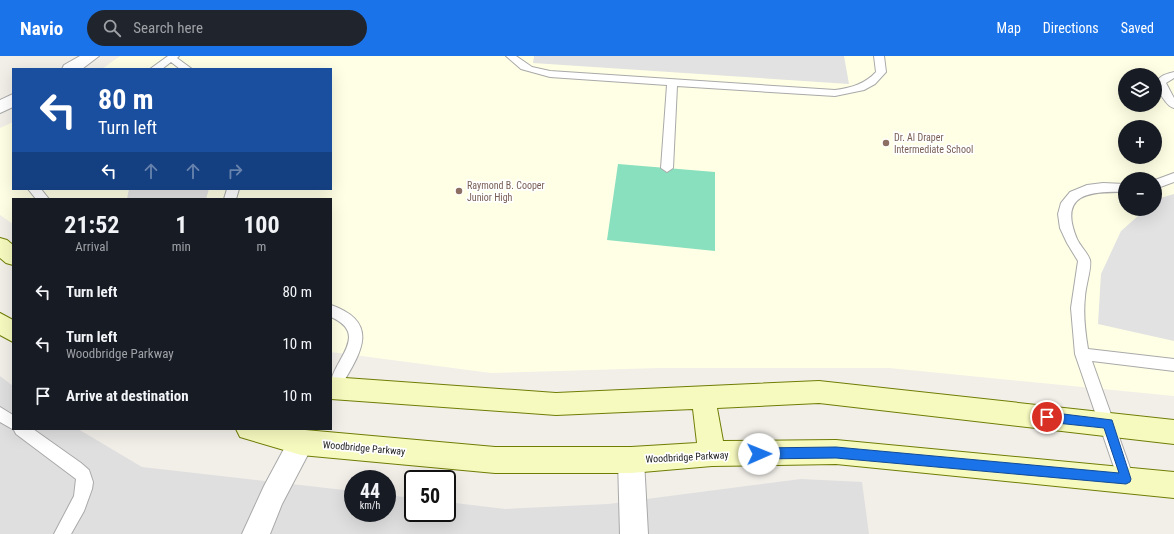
<!DOCTYPE html>
<html lang="en">
<head>
<meta charset="utf-8">
<style>
	:root { --surface:#171b24; --page:#20242c; --text:#f1f3f6; --muted:#9ea1a6; --accent:#1a73e8 }
	body { margin:0; font-family:"Roboto Condensed",sans-serif; background:var(--page); color:var(--text); height:100vh; display:flex; flex-direction:column; font-size:15px; white-space:nowrap }
	* { box-sizing:border-box; margin:0 }
	p { font-size:13px; color:var(--muted) }
	.icon { flex:none; width:22px; height:22px; fill:none; stroke:currentColor; stroke-width:2; stroke-linecap:round; stroke-linejoin:round }
	.map { position:relative; flex:1; overflow:hidden }
	.drawer { position:absolute; left:12px; top:142px; width:320px; height:232px; display:flex; flex-direction:column; background:var(--surface); border-radius:0px; box-shadow:0 4px 16px #0002 }
	.drawer>* { flex:none }
	.top-card { position:absolute; left:12px; top:12px; width:320px; height:122px; border-radius:0px; box-shadow:0 4px 16px #0002; background:#1a4fa0; color:#fff; overflow:hidden }
	.controls { position:absolute; left:1118px; top:12px; display:grid; gap:8px }
	.controls a { display:grid; place-items:center; width:44px; height:44px; border-radius:50%; background:var(--surface); box-shadow:0 4px 16px #0002; font-size:20px }
	.speed { position:absolute; left:344px; top:414px; display:flex; gap:8px; font-size:20px; font-weight:700; text-align:center }
	.speed>* { display:grid; place-content:center; width:52px; height:52px; border-radius:50%; background:var(--surface); box-shadow:0 4px 16px #0002; line-height:1 }
	.speed small { font-size:10px; font-weight:400 }
	.speed .limit { border:2px solid #111; border-radius:6px; background:#fff; color:#111 }
	.pin { position:absolute; display:grid; place-items:center; width:34px; height:34px; color:#fff; margin:-17px; border:2px solid #fff; border-radius:50%; box-shadow:0 1px 4px #0007 }
	.me { position:absolute; width:44px; margin:-22px; rotate:89deg; stroke-linejoin:round; filter:drop-shadow(0 0 3px #0008) }
	.turn { display:flex; align-items:center; gap:14px; height:84px; padding:0 20px; font-size:18px }
	.turn .icon { width:52px; height:52px; stroke-width:2.5 }
	.turn b { display:block; font-size:28px; line-height:34px }
	.lanes { display:flex; align-items:center; height:38px; padding:0 20px; background:#0003; justify-content:center; gap:20px; direction:ltr }
	.lanes .off { opacity:.35 }
	.eta { display:flex; justify-content:space-evenly; align-items:center; height:68px; text-align:center }
	.eta b { font-size:24px; font-weight:700; line-height:28px }
	ul { padding:0; list-style:none }
	li { display:flex; align-items:center; gap:12px; height:52px; padding:0 20px }
	li div { flex:1 }
	li b { display:block; font-size:15px }
	li em { font-style:normal }
	header { display:flex; align-items:center; gap:24px; box-sizing:border-box; height:56px; padding:0 20px; background:var(--accent); color:#fff }
	header strong { font-size:19px }
	nav { display:flex; gap:22px; margin-inline-start:auto; font-size:14px }
	.search { width:280px; height:36px; background:var(--page); display:flex; align-items:center; gap:10px; box-sizing:border-box; padding:0 14px; border-radius:22px; color:var(--muted); font-size:15px }
	.map>svg:first-child { display:block }
	.residential { fill:#e0dfdf }
	.education { fill:#ffffe5; fill-rule:evenodd }
	.pitch { fill:#88e0be }
	.parking { fill:#e2e2e2 }
	.lines { fill:none; stroke-linecap:round; stroke-linejoin:round }
	.service-casing { stroke:#a9a9a9; stroke-width:2 }
	.minor-casing { stroke:#a9a9a9; stroke-width:2 }
	.tertiary-casing { stroke:#a9a9a9; stroke-width:2 }
	.secondary-casing { stroke:#707d05; stroke-width:2 }
	.service { fill:#fff; fill-rule:evenodd }
	.minor { fill:#fff; fill-rule:evenodd }
	.tertiary { fill:#fff; fill-rule:evenodd }
	.secondary { fill:#f7fabf; fill-rule:evenodd }
	.route { fill:#1a73e8; stroke:#114b97 }
	.education-dot { fill:#8d6e63; stroke:#fff; stroke-width:1.5 }
	.labels { text-anchor:middle; dominant-baseline:central; stroke-width:3.5; stroke-linejoin:round; paint-order:stroke }
	.education-label { font-size:10px; fill:#785e54; stroke:#fff; text-anchor:start }
	.street-label { font-size:10px; fill:#222; stroke:#fff }
</style>
</head>
<body>
<header>
<strong>Navio</strong>
<div class="search"><svg class="icon" aria-label="search" viewBox="0 0 24 24"><circle cx="10" cy="10" r="6"/><path d="M15 15l6 6"/></svg>Search here</div>
<nav><a>Map</a><a>Directions</a><a>Saved</a></nav>
</header>
<div class="map">
<svg width="1174" height="478" viewBox="0 0 1174 478">
	<rect width="100%" height="100%" fill="#f2efe9"/>
	<path class="residential" d="M0 320 13 330V373H78L142 411 353 435V457H387V439L413 442V457H447V446L505 453 608 448 801 423 862 426 869 478H0Z"/>
	<path class="education" d="M120 0H1174V340L889 312H659L491 317 331 296V143H13V168L0 159V72L13 66V133H331V13H102ZM1125 19H1155V49H1125ZM1125 71H1155V101H1125ZM1125 123H1155V153H1125Z"/>
	<path class="pitch" d="M618 108 715 116V195L607 184Z"/>
	<path class="parking" d="M534 0H844L849 28 533 7Z
		M129 133H209L206 143H127Z
		M1174 138V285L1098 268 1101 218 1121 175 1146 153H1155V145L1157 143Z"/>
	<g class="lines">
		<defs>
			<path id="service" d="M168 0H179L177 2 192 13H180L171 6 162 13H150Z
				M506 0H516L532 11 550 15 835 34C851 32 865 28 876 16L874 0H884L886 16 875 28 864 34 835 40 677 30 673 112 667 116 661 112 667 29 550 21 521 13Z
				M1174 16V22L1166 27 1174 42V52C1166 50 1158 35 1156 27 1160 19 1166 18 1174 16Z
				M1174 117V126L1155 133V124Z
				M1103 127 1125 128V136C1089 135 1058 138 1077 183 1080 190 1088 197 1090 204 1092 211 1085 232 1085 241 1083 258 1085 275 1088 293L1174 303V315L1092 305 1134 423 1132 428 1126 431 1120 428 1118 423 1075 298 1071 252 1078 205 1067 187 1060 172 1058 158 1061 147 1070 136 1087 129Z
				M28 133H41L49 143H36Z
				M227 133H239L236 143H224Z
				M331 249C385 268 357 302 337 337L332 338C321 311 376 281 331 261Z
				M0 351 13 359V373H33L81 407 89 414 93 426 92 433 84 455 71 478H54L74 440 76 423 16 378 14 374 0 366Z"/>
			<path id="minor" d="M301 375 310 378 314 387 282 448 270 478H242L264 430 292 378Z
				M631 391 640 395 644 404 648 478H620L618 404 622 395Z"/>
			<path id="tertiary" d="M80 0H99L82 13H62L64 9Z
				M13 38V51L0 57V44Z"/>
			<path id="secondary" d="M0 182 7 184 13 189V209L6 207 0 202Z
				M0 257 13 264V286L0 279Z
				M331 321 556 337 819 325 1174 364V388L819 347 717 352 723 385 836 384 1174 416V442L836 408 712 410 631 417H495L301 399 240 381 236 373H294L495 391H631L697 387 693 353 556 359 331 343Z"/>
		</defs>
		<use href="#service" class="service-casing"/>
		<use href="#minor" class="minor-casing"/>
		<use href="#tertiary" class="tertiary-casing"/>
		<use href="#secondary" class="secondary-casing"/>
		<use href="#service" class="service"/>
		<use href="#minor" class="minor"/>
		<use href="#tertiary" class="tertiary"/>
		<use href="#secondary" class="secondary"/>
	</g>
	<path class="route" d="M1047 356 1112 364 1131 423 1130 426 1126 428 836 402 759 403 755 401 753 398 755 394 759 392 836 391 1119 417 1104 372 1047 366 1044 364 1042 361 1044 358Z"/>
	<g class="education-dot">
		<circle cx="886" cy="87" r="4"/>
		<circle cx="459" cy="135" r="4"/>
	</g>
	<g class="labels">
		<g class="education-label">
			<text x="894" y="81">Dr. Al Draper<tspan x="894" dy="12">Intermediate School</tspan></text>
			<text x="467" y="129">Raymond B. Cooper<tspan x="467" dy="12">Junior High</tspan></text>
		</g>
		<g class="street-label">
			<text transform="translate(364 392) rotate(5)">Woodbridge Parkway</text>
			<text transform="translate(687 401) rotate(-3)">Woodbridge Parkway</text>
		</g>
	</g>
</svg>
<div class="controls">
<a><svg class="icon" aria-label="layers" viewBox="0 0 24 24"><path d="M12 4l9 5-9 5-9-5zM3 14l9 5 9-5"/></svg></a>
<a>+</a>
<a>−</a>
</div>
<div class="speed"><div>44<small>km/h</small></div><div class="limit">50</div></div>
<div class="pin" style="left:1047px;top:361px;background:#d93025"><svg class="icon" aria-label="arrive" viewBox="0 0 24 24"><path d="M6 21V4h12l-3 4 3 4H6"/></svg></div>
<svg class="me" style="left:759px;top:398px" viewBox="-20 -20 40 40"><circle r="19" fill="#fff"/><path d="M0-13L10 11 0 6-10 11z" fill="#1a73e8"/></svg>
<div class="top-card">
<div class="turn"><svg class="icon" aria-label="left" viewBox="0 0 24 24"><path d="M17 20v-9H6M10 6l-5 5 5 5"/></svg><div><b>80 m</b>Turn left</div></div>
<div class="lanes"><svg class="icon" aria-label="left" viewBox="0 0 24 24"><path d="M17 20v-9H6M10 6l-5 5 5 5"/></svg><svg class="icon off" aria-label="ahead" viewBox="0 0 24 24"><path d="M12 20V5M6 11l6-6 6 6"/></svg><svg class="icon off" aria-label="ahead" viewBox="0 0 24 24"><path d="M12 20V5M6 11l6-6 6 6"/></svg><svg class="icon off" aria-label="right" viewBox="0 0 24 24"><path d="M7 20v-9h11M14 6l5 5-5 5"/></svg></div>
</div>
<section class="drawer">
<div class="eta">
<div><b>21:52</b><p>Arrival</p></div>
<div><b>1</b><p>min</p></div>
<div><b>100</b><p>m</p></div>
</div>
<ul>
<li><svg class="icon" aria-label="left" viewBox="0 0 24 24"><path d="M17 20v-9H6M10 6l-5 5 5 5"/></svg><div><b>Turn left</b></div><em>80 m</em></li>
<li><svg class="icon" aria-label="left" viewBox="0 0 24 24"><path d="M17 20v-9H6M10 6l-5 5 5 5"/></svg><div><b>Turn left</b><p>Woodbridge Parkway</p></div><em>10 m</em></li>
<li><svg class="icon" aria-label="arrive" viewBox="0 0 24 24"><path d="M6 21V4h12l-3 4 3 4H6"/></svg><div><b>Arrive at destination</b></div><em>10 m</em></li>
</ul>
</section>
</div>
</body>
</html>
